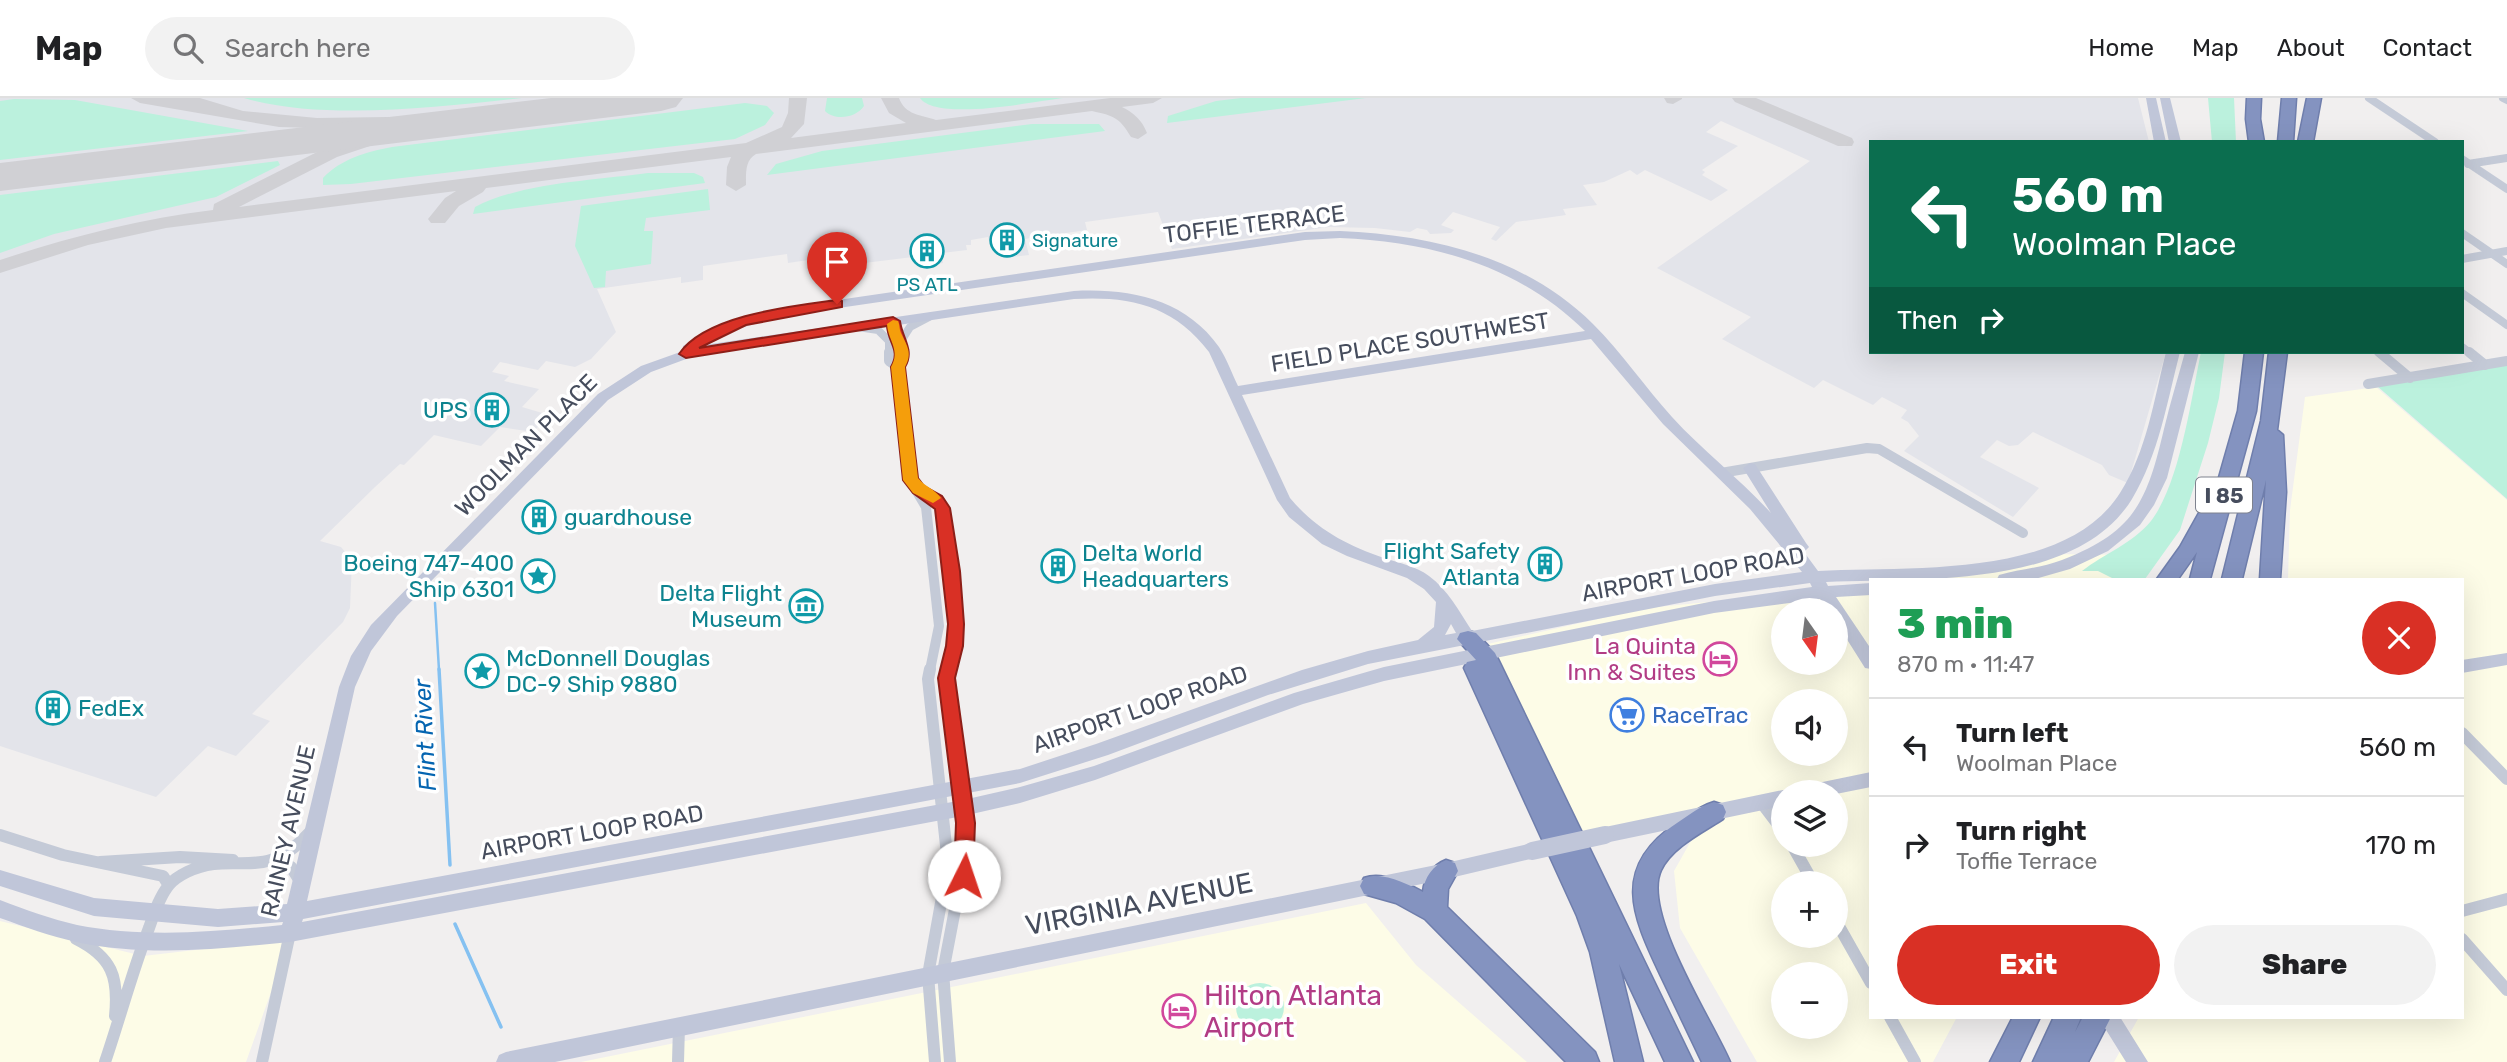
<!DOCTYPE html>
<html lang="en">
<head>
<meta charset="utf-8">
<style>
	:root { --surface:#fff; --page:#f2f2f2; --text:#202124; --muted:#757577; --line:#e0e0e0; --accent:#d93025 }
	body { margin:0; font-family:Rubik,sans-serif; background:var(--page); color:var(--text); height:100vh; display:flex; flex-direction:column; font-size:26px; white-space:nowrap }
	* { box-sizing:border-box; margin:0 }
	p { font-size:23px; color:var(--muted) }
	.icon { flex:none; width:38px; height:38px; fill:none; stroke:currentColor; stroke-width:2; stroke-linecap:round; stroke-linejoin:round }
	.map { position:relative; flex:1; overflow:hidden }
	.drawer { position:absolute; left:1869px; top:480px; width:595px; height:441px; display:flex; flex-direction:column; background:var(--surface); border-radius:0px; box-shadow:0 7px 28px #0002 }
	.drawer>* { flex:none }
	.top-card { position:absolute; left:1869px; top:42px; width:595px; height:214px; border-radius:0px; box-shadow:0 7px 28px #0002; background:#0b6e4f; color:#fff; overflow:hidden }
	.needle { width:46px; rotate:166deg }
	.fabs { position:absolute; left:1771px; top:500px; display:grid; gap:14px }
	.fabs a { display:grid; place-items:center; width:77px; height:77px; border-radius:50%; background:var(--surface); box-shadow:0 7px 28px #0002; font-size:35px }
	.pin { position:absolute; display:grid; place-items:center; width:60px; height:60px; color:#fff; margin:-72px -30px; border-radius:50% 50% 50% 0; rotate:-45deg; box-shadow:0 0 7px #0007 }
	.pin .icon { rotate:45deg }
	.me { position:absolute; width:77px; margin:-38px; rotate:4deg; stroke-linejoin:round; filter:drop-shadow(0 0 5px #0008) }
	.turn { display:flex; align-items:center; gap:24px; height:147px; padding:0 28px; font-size:32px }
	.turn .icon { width:91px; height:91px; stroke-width:2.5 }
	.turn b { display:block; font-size:49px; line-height:60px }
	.then { display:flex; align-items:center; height:66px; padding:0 28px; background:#0003; gap:14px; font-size:26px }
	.round { display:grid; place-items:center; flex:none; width:74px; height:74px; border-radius:37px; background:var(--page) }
	.head { display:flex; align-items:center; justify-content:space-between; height:119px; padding:0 28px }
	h1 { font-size:42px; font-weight:800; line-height:52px; color:#1e9e55 }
	.primary-button { display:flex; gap:14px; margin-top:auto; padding:14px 28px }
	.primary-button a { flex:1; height:80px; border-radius:42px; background:var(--accent); color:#fff; font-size:28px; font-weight:800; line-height:80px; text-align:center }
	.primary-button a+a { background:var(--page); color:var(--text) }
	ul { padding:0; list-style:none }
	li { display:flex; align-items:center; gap:21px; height:98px; padding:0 28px; border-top:2px solid var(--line) }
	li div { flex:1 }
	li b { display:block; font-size:26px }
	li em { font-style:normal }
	header { display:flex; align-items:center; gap:42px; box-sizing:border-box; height:98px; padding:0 35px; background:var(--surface); border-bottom:2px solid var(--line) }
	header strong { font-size:33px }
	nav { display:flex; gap:38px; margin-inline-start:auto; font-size:24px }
	.search { width:490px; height:63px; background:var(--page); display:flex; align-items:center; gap:18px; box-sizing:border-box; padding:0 24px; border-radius:38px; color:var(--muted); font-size:26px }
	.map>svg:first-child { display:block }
	.commercial { fill:#fdfce7; fill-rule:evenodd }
	.airport { fill:#e3e4ea }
	.green { fill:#bbf1dd }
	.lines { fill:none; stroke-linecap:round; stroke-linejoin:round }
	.stream-far1 { stroke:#85c1f1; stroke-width:2.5 }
	.stream { stroke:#85c1f1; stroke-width:3.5 }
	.taxiway { fill:#d0d0d4; fill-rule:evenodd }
	.runway { fill:#d0d0d4; fill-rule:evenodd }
	.highway-casing { stroke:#6f7eac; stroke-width:3 }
	.street-far2 { stroke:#c4cad7; stroke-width:8 }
	.street-far1 { stroke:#c4cad7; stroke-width:10 }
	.street { stroke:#c4cad7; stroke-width:12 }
	.secondary { fill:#c0c6d9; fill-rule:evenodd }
	.highway { fill:#8493c0; fill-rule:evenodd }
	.secondary-bridge { stroke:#c0c6d9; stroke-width:18 }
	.route { fill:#d93025; stroke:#8d1f18; stroke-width:2 }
	.slow { fill:#f59e0b }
	.labels { text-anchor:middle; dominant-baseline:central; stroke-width:7; stroke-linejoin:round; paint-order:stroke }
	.far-culture-label { font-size:19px; fill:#0d838f; stroke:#fff; text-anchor:start }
	.shield { fill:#fff; stroke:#7e828e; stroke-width:2 }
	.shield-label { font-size:21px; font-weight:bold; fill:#464d5d }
	.street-label { font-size:23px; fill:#464d5d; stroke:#fff }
	.culture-label { font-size:23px; fill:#0d838f; stroke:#fff; text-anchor:end }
	.hotel-label { font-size:23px; fill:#b23c85; stroke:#fff; text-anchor:end }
	.shop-label { font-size:23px; fill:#366cbe; stroke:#fff; text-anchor:start }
	.water-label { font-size:24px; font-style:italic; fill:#0565b1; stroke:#fff }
	.near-street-label { font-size:28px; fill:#464d5d; stroke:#fff }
	.near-hotel-label { font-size:28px; fill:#b23c85; stroke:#fff; text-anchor:start }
</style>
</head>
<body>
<header>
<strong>Map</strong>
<div class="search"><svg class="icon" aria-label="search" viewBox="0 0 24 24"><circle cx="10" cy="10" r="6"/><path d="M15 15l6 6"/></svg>Search here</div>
<nav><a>Home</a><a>Map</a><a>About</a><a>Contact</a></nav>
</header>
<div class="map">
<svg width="2507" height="964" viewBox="0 0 2507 964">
	<rect width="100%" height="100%" fill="#f1efef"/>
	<path class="commercial" d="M2376 289 2507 402V964H2114L2139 919H2462V481H2288L2290 412 2305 299Z
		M2043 456 2149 457 2135 481H1915Z
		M1871 488V919H1957L1933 964H1757L1680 830 1674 773 1705 718 1571 748 1470 550 1647 510ZM1783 513H1836V565H1783ZM1783 604H1836V656H1783ZM1783 695H1836V747H1783ZM1783 786H1836V838H1783ZM1783 877H1836V929H1783Z
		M1366 805 1416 867 1527 964H581Z
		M0 823 143 858 290 841 246 964H0Z"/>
	<path class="airport" d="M0 0H2138L2149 44H1871V254H2166L2128 385 2109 377 2102 367 2033 334 2018 347 2009 348 1997 342 1980 359 2039 390 2013 419 1904 353 1919 338 1908 324 1901 320 1907 312 1882 299 1873 307 1823 282 1814 290 1722 241 1751 219 1657 170 1810 63 1721 23 1706 34 1738 48 1702 72 1705 74 1702 77 1728 92 1711 103 1645 72 1637 77 1630 72 1604 84 1583 87 1597 107 1563 111 1566 117 1516 124 1496 143 1491 141 1500 129 1453 114 1441 127 1454 132 1451 135 1430 136 1427 132 1417 130 1410 134 1375 130 1329 129 1172 151 1158 114 1085 124 1087 132 1045 138V141L1032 143 1031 140 1025 141 1029 157 1011 159 1008 145 991 150 988 139 971 142V147H966L967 152 942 155 943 165 931 167 929 157 816 171 815 161 788 165 787 156 703 168V182L681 185V179L597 191 616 234 591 261 575 269 546 263 538 272 500 264 492 274 509 278 504 283 539 291 522 309 549 317 533 334 500 329 481 348 434 337 404 367 400 366 375 389 320 443 341 449 352 462 350 510 343 524 252 616 270 623 236 658 208 648 156 699 0 648Z"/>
	<path class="green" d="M244 0H522C440 9 323 23 244 0Z
		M827 0H862L864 8C856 20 835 23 825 13Z
		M920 0H1063C1036 3 937 24 920 0Z
		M1241 0H1366L1167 25 1168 18 1216 3Z
		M2208 0H2234L2236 44H2212Z
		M14 1 75 2 248 33 0 62V3Z
		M745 5 767 8 774 15 765 27 735 41 351 86 323 87V80C341 61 366 54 392 49Z
		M1032 26H1099L1105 33 767 77 776 66 822 53Z
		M278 63 280 67 216 99 54 136 0 155V97Z
		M648 75H694L703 79 705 85 473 116 475 109C520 85 597 82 648 75Z
		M708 91 710 112 646 120 644 133H653L651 166 606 173 605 189 594 190 575 148 581 108Z
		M2201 254H2225L2219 300 2208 345 2180 432 2145 481H2114L2098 473H2082C2104 456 2133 445 2151 423 2180 385 2191 301 2201 254Z
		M2507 265V401L2377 288Z
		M1236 909a24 24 0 1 1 48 0a24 24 0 1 1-48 0Z"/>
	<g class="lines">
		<path class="stream-far1" d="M435 505 439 572"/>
		<path class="stream" d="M439 571 450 767
			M455 826 501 929"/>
		<path class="taxiway" d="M131 0H200L243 13 317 20 457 18 466 24 457 30 397 31 399 35 397 39 337 59 239 109 746 45 782 29 788 15 789 0H807L804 26 791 40 906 25 889 15 881 0H899C905 17 921 17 936 22L1110 0H1162L1153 5 1122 9C1134 15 1142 22 1147 35L1138 41 1131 39C1119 19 1114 18 1092 13L756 56C745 62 746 75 746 87L736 93 726 87 727 69 731 59 486 90 483 94 459 108 445 125H431L428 121 445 100 456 93 166 130 88 147 0 175V162C70 139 139 121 213 112L214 106 323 51 381 32 279 29 140 5Z
			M1664 0H1682V1L1673 6 1667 5Z
			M1732 0H1756L1852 40 1854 44 1852 48H1838L1735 4Z"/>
		<path class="runway" d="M551 0H683L676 9 661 13 0 93V65Z"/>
		<defs>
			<path id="highway" d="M2247 0H2261L2260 21 2264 44H2249L2246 21Z
				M2282 0H2296L2293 44H2278Z
				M2307 0H2321L2313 44H2298Z
				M2245 254H2263L2256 313 2210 481H2190L2197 454 2178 481H2157L2180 449 2204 406 2212 404 2238 313Z
				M2269 254H2287L2277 332 2283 337 2286 394 2280 481H2260L2266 382 2242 481H2222L2261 323Z
				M1468 533 1476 535 1495 555 1693 964H1665L1619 866 1643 964H1615L1590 854 1577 818 1464 570 1467 564 1476 562 1457 541 1460 535Z
				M1714 704 1723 707 1726 714 1723 721C1703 734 1672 749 1661 772 1641 814 1712 922 1730 964H1702C1688 935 1674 905 1660 876 1632 817 1611 769 1677 725 1689 717 1700 708 1714 704Z
				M1446 762 1455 765 1458 773 1448 791 1447 809 1595 954 1599 964H1566L1425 821 1396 805 1364 796 1360 788 1364 780C1382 773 1406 785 1423 794 1424 780 1433 767 1446 762Z
				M2013 919H2040L2019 964H1990Z
				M2054 919H2081L2075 934 2083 919H2111L2088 964H2033Z"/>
		</defs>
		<use href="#highway" class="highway-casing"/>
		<path class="street-far2" d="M2369 0 2435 44
			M2503 0 2507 2
			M2462 61 2507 91
			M2468 66 2507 60
			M2462 135 2507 166
			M2462 161 2507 153
			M2462 195 2507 227
			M893 223 894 237 902 256
			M858 229 878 232 889 243
			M901 243 910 229 929 219
			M2462 249 2471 256
			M2379 254 2381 256
			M889 256V243L893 239"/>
		<path class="street-far1" d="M889 254V263L898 269
			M902 254 898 269 910 382 926 409 939 528 930 572
			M2379 254 2410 280
			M2469 254 2485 267
			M2368 286 2507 263
			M1721 375 1867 350 1879 351 2023 435
			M918 392 936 402 942 409 956 526 948 572"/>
		<path class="street" d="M930 571 928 581 948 766 928 877 935 964
			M948 571 946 580 965 725 966 754 943 874 950 964
			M2462 635 2507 681
			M1761 704 1783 733
			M0 737 63 757 163 778 168 786
			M1792 747 1814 786
			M274 763 291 769 300 783
			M100 764 180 759 233 762
			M2462 813 2507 801
			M1836 823 1871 885
			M76 841C112 859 119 879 115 918
			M2462 841 2507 892
			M1890 919 1915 964
			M105 964C120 920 132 874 149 830 154 816 159 799 169 787 173 782 181 777 187 774 235 751 263 787 310 734
			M262 964 290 835
			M678 964 679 928"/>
		<path class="secondary" d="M2146 0H2156L2166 44H2154Z
			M2160 0H2170L2181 44H2169Z
			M1340 133C1433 137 1525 159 1593 226 1622 255 1645 289 1672 319 1703 353 1740 381 1771 415L1743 370 1750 365 1755 366 1806 445 1809 449 1804 454 1818 473C1908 468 2065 482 2120 395 2147 353 2154 301 2166 254H2180C2167 304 2159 356 2132 401 2076 492 1917 480 1826 484L1828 488 1871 485V497L1836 499 1871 551V571L1865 570 1836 524V513H1828L1820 501 1714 515 1384 583 1303 606 1095 682 1020 705 963 718 290 844C220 851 146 859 76 844 50 838 25 829 0 820V802C26 812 51 821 77 827 144 840 215 834 282 827L283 824 218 829 94 818 0 788V772L94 800 218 811 287 806 339 589 351 558 371 527 598 296 641 268 683 253V248L715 229 776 211 1305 134ZM1340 140C1432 144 1517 167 1585 233L1238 288C1232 276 1227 261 1219 249 1185 201 1130 190 1074 193L704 247 725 235 777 219 1305 142ZM1074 201C1130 198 1173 207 1209 254L1277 402 1289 419 1322 446 1347 458 1407 480 1424 491 1436 504 1434 529 1418 542 1368 553 1302 572 1096 646 1020 671 307 803 355 589 371 553 397 518 608 302 651 274 697 257ZM1591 241 1663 326 1750 411 1802 474 1715 486 1472 533C1459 513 1448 492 1429 478 1416 468 1399 465 1384 460 1346 447 1316 431 1290 400L1242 297ZM1810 485 1812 489 1714 503 1384 569 1294 595 1094 668 1020 689 963 702 302 824 303 821 1020 685 1108 657 1268 597 1368 566 1715 498ZM1451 526 1456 535 1445 537Z
			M2185 254H2199L2167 380 2154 407 2140 427 2108 453 2070 471 2035 481H1997L1999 477C2020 471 2041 470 2062 462 2135 434 2147 403 2164 331 2170 305 2178 280 2185 254Z
			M2507 555V567L2462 575V562Z
			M1871 674V689L1836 696 1799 695 1802 690 1808 687Z
			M1783 692 1789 695H1783V708L1605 745 1599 743 1596 737 1599 731 1605 729Z
			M1532 745 1539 747 1541 753 1539 759 1446 781 555 964H496L499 957 506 954 1446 765Z
			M2098 919H2120L2148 964H2126Z"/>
		<use href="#highway" class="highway"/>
		<path class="secondary-bridge" d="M1532 753 1605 737"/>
	</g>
	<path class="route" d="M837 202 842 203V209L746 227 699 250 893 219 900 223C902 240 915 252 905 269L918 380 924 388 942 398 950 410 960 473 964 526 963 548 955 580 975 725 973 778 970 784 964 786 957 784 954 778 956 725 938 580 946 548 948 526 935 411 913 395 903 382 891 269C901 252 888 245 887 228L686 260 679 256C705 217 793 208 837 202Z"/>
	<path class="slow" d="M893 222 898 223C900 227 899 231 901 235 907 248 913 255 905 269L918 380C924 388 936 392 941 400L933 405 913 395 903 382 891 269C901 252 888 243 887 226Z"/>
	<defs>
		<symbol id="building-ring" viewBox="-11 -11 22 22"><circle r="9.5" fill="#fff" stroke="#0f9aa8" stroke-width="1.5"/><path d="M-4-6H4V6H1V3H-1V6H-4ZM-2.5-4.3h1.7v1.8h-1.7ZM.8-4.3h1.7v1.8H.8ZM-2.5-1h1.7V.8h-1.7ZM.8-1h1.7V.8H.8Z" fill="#0f9aa8"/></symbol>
		<symbol id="sight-ring" viewBox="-11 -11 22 22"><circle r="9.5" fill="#fff" stroke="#0f9aa8" stroke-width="1.5"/><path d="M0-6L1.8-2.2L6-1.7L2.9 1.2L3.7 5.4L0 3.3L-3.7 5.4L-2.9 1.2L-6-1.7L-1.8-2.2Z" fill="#0f9aa8"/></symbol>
		<symbol id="museum-ring" viewBox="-11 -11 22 22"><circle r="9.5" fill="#fff" stroke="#0f9aa8" stroke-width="1.5"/><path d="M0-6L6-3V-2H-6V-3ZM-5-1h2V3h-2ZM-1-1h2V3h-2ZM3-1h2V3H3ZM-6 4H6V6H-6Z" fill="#0f9aa8"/></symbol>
		<symbol id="hotel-ring" viewBox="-11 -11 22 22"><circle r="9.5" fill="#fff" stroke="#d1479c" stroke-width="1.5"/><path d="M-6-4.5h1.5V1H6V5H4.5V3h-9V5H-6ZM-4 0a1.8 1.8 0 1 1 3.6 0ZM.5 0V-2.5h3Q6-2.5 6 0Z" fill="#d1479c"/></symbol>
		<symbol id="supermarket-ring" viewBox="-11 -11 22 22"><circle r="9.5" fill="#fff" stroke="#3f7fe0" stroke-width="1.5"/><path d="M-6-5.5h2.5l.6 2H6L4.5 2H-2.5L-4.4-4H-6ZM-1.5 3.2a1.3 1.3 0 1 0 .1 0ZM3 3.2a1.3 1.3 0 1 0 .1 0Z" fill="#3f7fe0"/></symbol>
	</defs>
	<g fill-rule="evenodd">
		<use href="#building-ring" x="988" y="123" width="38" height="38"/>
		<use href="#building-ring" x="908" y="134" width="38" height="38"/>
		<use href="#building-ring" x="473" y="293" width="38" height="38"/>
		<use href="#building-ring" x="520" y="400" width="38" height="38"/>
		<use href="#building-ring" x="1526" y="447" width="38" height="38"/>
		<use href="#building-ring" x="1039" y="449" width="38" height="38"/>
		<use href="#sight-ring" x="519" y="459" width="38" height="38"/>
		<use href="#museum-ring" x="787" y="489" width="38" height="38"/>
		<use href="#hotel-ring" x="1701" y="542" width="38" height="38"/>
		<use href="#sight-ring" x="463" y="554" width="38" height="38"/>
		<use href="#building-ring" x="34" y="591" width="38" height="38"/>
		<use href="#supermarket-ring" x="1608" y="598" width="38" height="38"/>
		<use href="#hotel-ring" x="1160" y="894" width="38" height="38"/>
	</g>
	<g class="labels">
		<g class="far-culture-label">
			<text x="1032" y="142">Signature</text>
			<text x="927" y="186" text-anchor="middle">PS ATL</text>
		</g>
		<rect class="shield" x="2196" y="379.5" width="56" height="35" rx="5"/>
		<g class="shield-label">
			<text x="2224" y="397">I 85</text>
		</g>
		<g class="street-label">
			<text transform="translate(1254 126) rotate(-7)">TOFFIE TERRACE</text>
			<text transform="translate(1410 244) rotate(-9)">FIELD PLACE SOUTHWEST</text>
			<text transform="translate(526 347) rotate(-45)">WOOLMAN PLACE</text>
			<text transform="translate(1693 476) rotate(-10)">AIRPORT LOOP ROAD</text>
			<text transform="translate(1140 611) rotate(-19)">AIRPORT LOOP ROAD</text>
			<text transform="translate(288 733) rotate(-77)">RAINEY AVENUE</text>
			<text transform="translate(592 734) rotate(-10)">AIRPORT LOOP ROAD</text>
		</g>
		<g class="culture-label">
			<text x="468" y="312">UPS</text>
			<text x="564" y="419" text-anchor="start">guardhouse</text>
			<text x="1520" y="453">Flight Safety<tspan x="1520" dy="26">Atlanta</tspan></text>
			<text x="1082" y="455" text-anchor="start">Delta World<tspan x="1082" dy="26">Headquarters</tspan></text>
			<text x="514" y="465">Boeing 747-400<tspan x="514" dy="26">Ship 6301</tspan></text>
			<text x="782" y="495">Delta Flight<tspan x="782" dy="26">Museum</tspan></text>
			<text x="506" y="560" text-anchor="start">McDonnell Douglas<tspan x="506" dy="26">DC-9 Ship 9880</tspan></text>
			<text x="78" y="610" text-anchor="start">FedEx</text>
		</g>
		<g class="hotel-label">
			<text x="1696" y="548">La Quinta<tspan x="1696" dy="26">Inn &amp; Suites</tspan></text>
		</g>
		<g class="shop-label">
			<text x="1652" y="617">RaceTrac</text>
		</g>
		<g class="water-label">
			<text transform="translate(425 637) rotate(-93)">Flint River</text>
		</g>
		<g class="near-street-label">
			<text transform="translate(1139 806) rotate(-11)">VIRGINIA AVENUE</text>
		</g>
		<g class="near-hotel-label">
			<text x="1204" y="897">Hilton Atlanta<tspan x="1204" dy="32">Airport</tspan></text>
		</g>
	</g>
</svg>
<div class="fabs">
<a><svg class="needle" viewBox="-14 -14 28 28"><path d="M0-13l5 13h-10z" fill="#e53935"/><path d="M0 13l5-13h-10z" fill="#757577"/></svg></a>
<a><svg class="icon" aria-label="sound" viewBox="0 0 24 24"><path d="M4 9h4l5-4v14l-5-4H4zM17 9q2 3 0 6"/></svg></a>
<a><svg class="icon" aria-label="layers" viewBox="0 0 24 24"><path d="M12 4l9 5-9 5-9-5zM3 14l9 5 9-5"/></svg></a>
<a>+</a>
<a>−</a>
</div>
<div class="pin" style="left:837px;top:206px;background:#d93025"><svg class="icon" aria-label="arrive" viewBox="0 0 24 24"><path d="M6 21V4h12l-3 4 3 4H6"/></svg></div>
<svg class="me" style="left:964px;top:778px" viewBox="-20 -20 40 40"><circle r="19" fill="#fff"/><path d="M0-13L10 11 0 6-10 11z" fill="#d93025"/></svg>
<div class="top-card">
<div class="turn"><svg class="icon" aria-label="left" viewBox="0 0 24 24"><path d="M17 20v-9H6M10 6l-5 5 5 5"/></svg><div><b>560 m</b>Woolman Place</div></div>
<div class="then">Then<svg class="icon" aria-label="right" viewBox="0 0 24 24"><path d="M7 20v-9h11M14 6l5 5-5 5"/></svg></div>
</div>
<section class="drawer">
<div class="head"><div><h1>3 min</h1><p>870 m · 11:47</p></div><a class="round" style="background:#d93025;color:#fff"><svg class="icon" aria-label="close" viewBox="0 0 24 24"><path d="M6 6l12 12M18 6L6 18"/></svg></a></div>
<ul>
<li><svg class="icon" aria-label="left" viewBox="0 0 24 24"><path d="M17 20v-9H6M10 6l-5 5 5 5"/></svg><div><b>Turn left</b><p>Woolman Place</p></div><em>560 m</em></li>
<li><svg class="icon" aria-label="right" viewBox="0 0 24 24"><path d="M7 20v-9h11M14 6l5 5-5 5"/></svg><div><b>Turn right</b><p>Toffie Terrace</p></div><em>170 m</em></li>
</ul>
<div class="primary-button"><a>Exit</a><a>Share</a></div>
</section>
</div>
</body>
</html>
